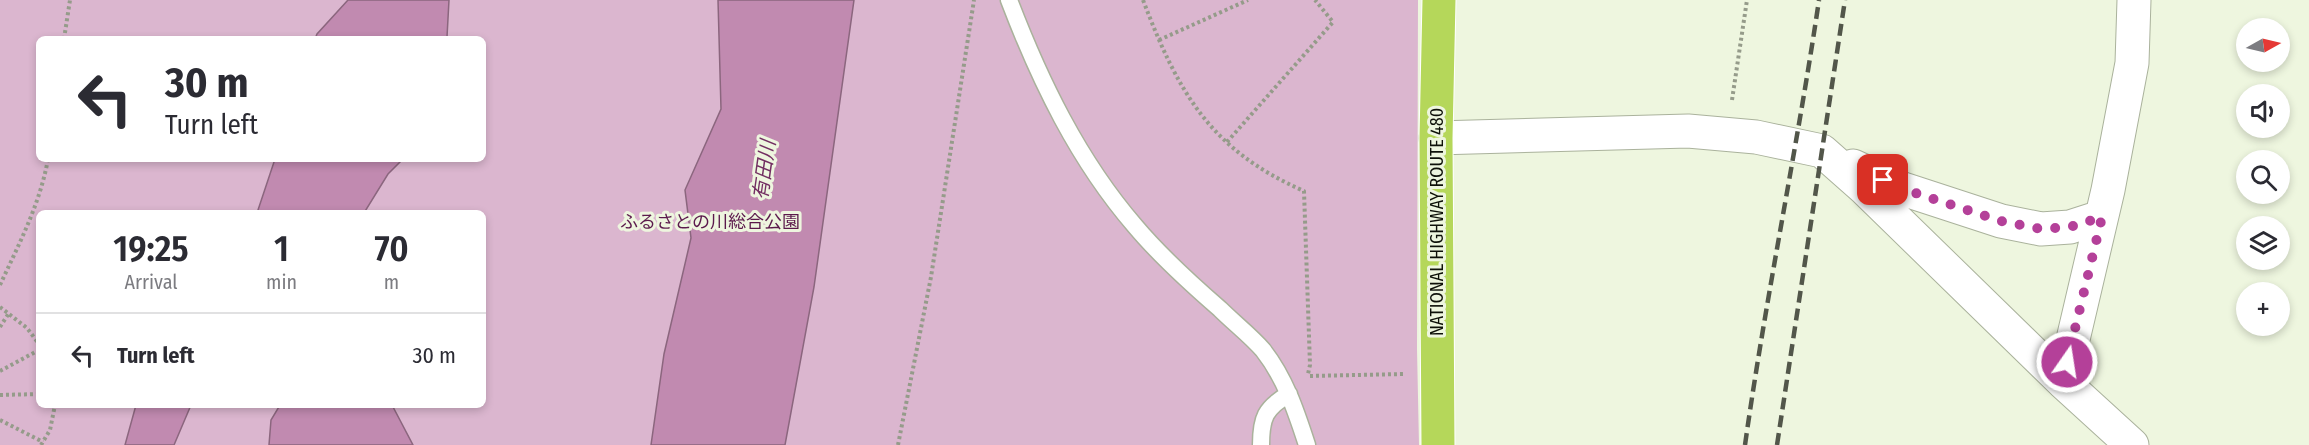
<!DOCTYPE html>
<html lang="en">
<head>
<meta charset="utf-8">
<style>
	:root { --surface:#fff; --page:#f2f2f3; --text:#2b2b33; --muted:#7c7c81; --line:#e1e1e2 }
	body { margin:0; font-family:"Fira Sans Condensed","Noto Sans JP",sans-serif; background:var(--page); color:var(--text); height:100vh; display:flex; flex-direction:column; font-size:22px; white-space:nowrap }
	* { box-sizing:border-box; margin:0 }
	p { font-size:20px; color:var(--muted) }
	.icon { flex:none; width:33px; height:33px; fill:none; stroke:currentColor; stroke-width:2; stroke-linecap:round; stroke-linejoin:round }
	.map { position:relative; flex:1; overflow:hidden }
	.sheet { position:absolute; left:36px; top:210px; width:450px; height:198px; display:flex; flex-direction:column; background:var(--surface); border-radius:9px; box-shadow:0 3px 9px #0003 }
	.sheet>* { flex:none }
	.banner { position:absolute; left:36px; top:36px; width:450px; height:126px; border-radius:9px; box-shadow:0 3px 9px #0003; background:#fff; color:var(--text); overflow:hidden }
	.needle { width:39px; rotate:82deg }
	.fabs { position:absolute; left:2236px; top:18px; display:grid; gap:12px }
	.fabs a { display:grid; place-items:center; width:54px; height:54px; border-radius:50%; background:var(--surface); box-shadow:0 3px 9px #0003; font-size:30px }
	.pin { position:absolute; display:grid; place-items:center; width:51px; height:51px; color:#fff; margin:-26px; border-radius:12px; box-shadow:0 3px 9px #0006 }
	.me { position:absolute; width:66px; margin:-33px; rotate:13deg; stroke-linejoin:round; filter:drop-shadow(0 0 4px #0008) }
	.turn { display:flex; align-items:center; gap:21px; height:126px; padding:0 30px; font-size:27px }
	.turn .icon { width:78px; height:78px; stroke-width:2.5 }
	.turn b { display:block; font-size:42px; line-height:51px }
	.eta { display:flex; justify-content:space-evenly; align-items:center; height:102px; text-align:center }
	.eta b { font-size:36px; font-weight:600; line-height:42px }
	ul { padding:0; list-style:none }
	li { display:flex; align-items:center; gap:18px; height:84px; padding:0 30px; border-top:2px solid var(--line) }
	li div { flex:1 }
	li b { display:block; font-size:22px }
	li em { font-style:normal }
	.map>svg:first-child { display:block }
	.green { fill:#dbb6cf; fill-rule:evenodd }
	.water { fill:#c18ab0; stroke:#8b667e; stroke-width:1.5 }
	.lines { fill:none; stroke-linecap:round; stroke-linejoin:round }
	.lane-casing { stroke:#aab29c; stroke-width:19 }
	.street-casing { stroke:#aab29c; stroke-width:35 }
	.highway-casing { stroke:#fff; stroke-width:35 }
	.path { stroke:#959b8a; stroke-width:4; stroke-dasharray:3 3; stroke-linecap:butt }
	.lane { stroke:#fff; stroke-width:16 }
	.street { stroke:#fff; stroke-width:33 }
	.highway { stroke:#b5d75a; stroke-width:33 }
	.rail { stroke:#52564a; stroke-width:4.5; stroke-dasharray:12 6; stroke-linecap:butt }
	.route { stroke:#b44099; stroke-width:10; stroke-dasharray:0 18 }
	.labels { text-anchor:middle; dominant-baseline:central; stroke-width:6; stroke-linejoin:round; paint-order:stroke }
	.park-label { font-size:18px; fill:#5b194c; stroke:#eef6df }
	.street-label { font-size:18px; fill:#0e1109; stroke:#eef6df }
	.water-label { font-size:20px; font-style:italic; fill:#732f62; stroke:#eef6df }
</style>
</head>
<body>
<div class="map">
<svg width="2309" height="445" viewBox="0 0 2309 445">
	<rect width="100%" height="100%" fill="#eef6df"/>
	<path class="green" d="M0 0H1418L1417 349 1419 445H0ZM39 39H483V159H39ZM39 213H483V405H39Z"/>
	<path class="water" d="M348 0H449L447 37 446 39H315L317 34Z
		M718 0H854L814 287 785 445H651L664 354 691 238 685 190 721 109Z
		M275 159H403L388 174 364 213H257Z
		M136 405H191L174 445H125Z
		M280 405H392L413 445H269L271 420Z"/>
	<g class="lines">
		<defs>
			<path id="lane" d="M1009 0C1040 81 1078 160 1135 226 1161 257 1190 283 1220 309 1234 323 1250 335 1263 350 1285 378 1296 411 1307 445
				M1261 445C1261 418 1265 408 1289 394"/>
			<path id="street" d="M1436 138 1688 131 1756 137 1822 151 1865 189 2063 382 2132 445
				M1853 166 1903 189 2001 221 2041 229 2070 227 2101 217
				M2063 382 2108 190 2132 63 2134 0"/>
			<path id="highway" d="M1438 445 1436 138 1439 0"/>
		</defs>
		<use href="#lane" class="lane-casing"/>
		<use href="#street" class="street-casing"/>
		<use href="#highway" class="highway-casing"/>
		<path class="path" d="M1143 0C1178 92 1210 150 1304 191L1310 365 1308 374
			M64 39 70 0
			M1159 40 1248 0
			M1732 100 1747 0
			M1227 142 1333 22 1315 0
			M0 285C19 244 40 204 48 159
			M0 307 27 328 39 344
			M0 327 9 313
			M0 371 39 350
			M1310 376 1405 374
			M0 395 39 394
			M0 420 43 442
			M41 445 50 430 55 405
			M898 445 931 277 974 0"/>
		<use href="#lane" class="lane"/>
		<use href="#street" class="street"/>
		<use href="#highway" class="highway"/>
		<path class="rail" d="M1745 445C1766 296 1797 149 1819 0
			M1777 445 1845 0"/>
	</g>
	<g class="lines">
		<path class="route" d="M1883 180 1903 189 2001 221 2041 229 2070 227 2102 217 2067 362"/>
	</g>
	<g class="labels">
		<g class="park-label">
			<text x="710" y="222">ふるさとの川総合公園</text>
		</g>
		<g class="street-label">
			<text transform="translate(1437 222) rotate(-90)">NATIONAL HIGHWAY ROUTE 480</text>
		</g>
		<g class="water-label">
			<text transform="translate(764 170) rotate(-82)">有田川</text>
		</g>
	</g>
</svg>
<div class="fabs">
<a><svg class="needle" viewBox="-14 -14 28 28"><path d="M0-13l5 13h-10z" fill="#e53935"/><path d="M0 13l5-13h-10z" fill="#7c7c81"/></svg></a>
<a><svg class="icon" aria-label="sound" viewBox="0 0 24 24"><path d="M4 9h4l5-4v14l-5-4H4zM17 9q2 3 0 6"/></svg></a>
<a><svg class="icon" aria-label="search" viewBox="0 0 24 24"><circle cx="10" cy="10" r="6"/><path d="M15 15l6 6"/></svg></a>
<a><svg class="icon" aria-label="layers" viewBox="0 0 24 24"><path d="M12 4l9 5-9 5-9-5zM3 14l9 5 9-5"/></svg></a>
<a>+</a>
</div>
<div class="pin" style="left:1883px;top:180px;background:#d93025"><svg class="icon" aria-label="arrive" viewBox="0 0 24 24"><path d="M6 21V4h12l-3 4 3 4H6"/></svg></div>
<svg class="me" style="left:2067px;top:362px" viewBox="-20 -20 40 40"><circle r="17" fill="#b44099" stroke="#fff" stroke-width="3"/><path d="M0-11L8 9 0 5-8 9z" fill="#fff"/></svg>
<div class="banner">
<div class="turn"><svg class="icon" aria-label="left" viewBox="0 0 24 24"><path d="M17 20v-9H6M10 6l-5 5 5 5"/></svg><div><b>30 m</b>Turn left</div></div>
</div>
<section class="sheet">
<div class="eta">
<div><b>19:25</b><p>Arrival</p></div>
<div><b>1</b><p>min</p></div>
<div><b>70</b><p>m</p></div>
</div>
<ul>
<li><svg class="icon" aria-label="left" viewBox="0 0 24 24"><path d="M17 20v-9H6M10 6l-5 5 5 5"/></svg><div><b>Turn left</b></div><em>30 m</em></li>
</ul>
</section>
</div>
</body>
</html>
